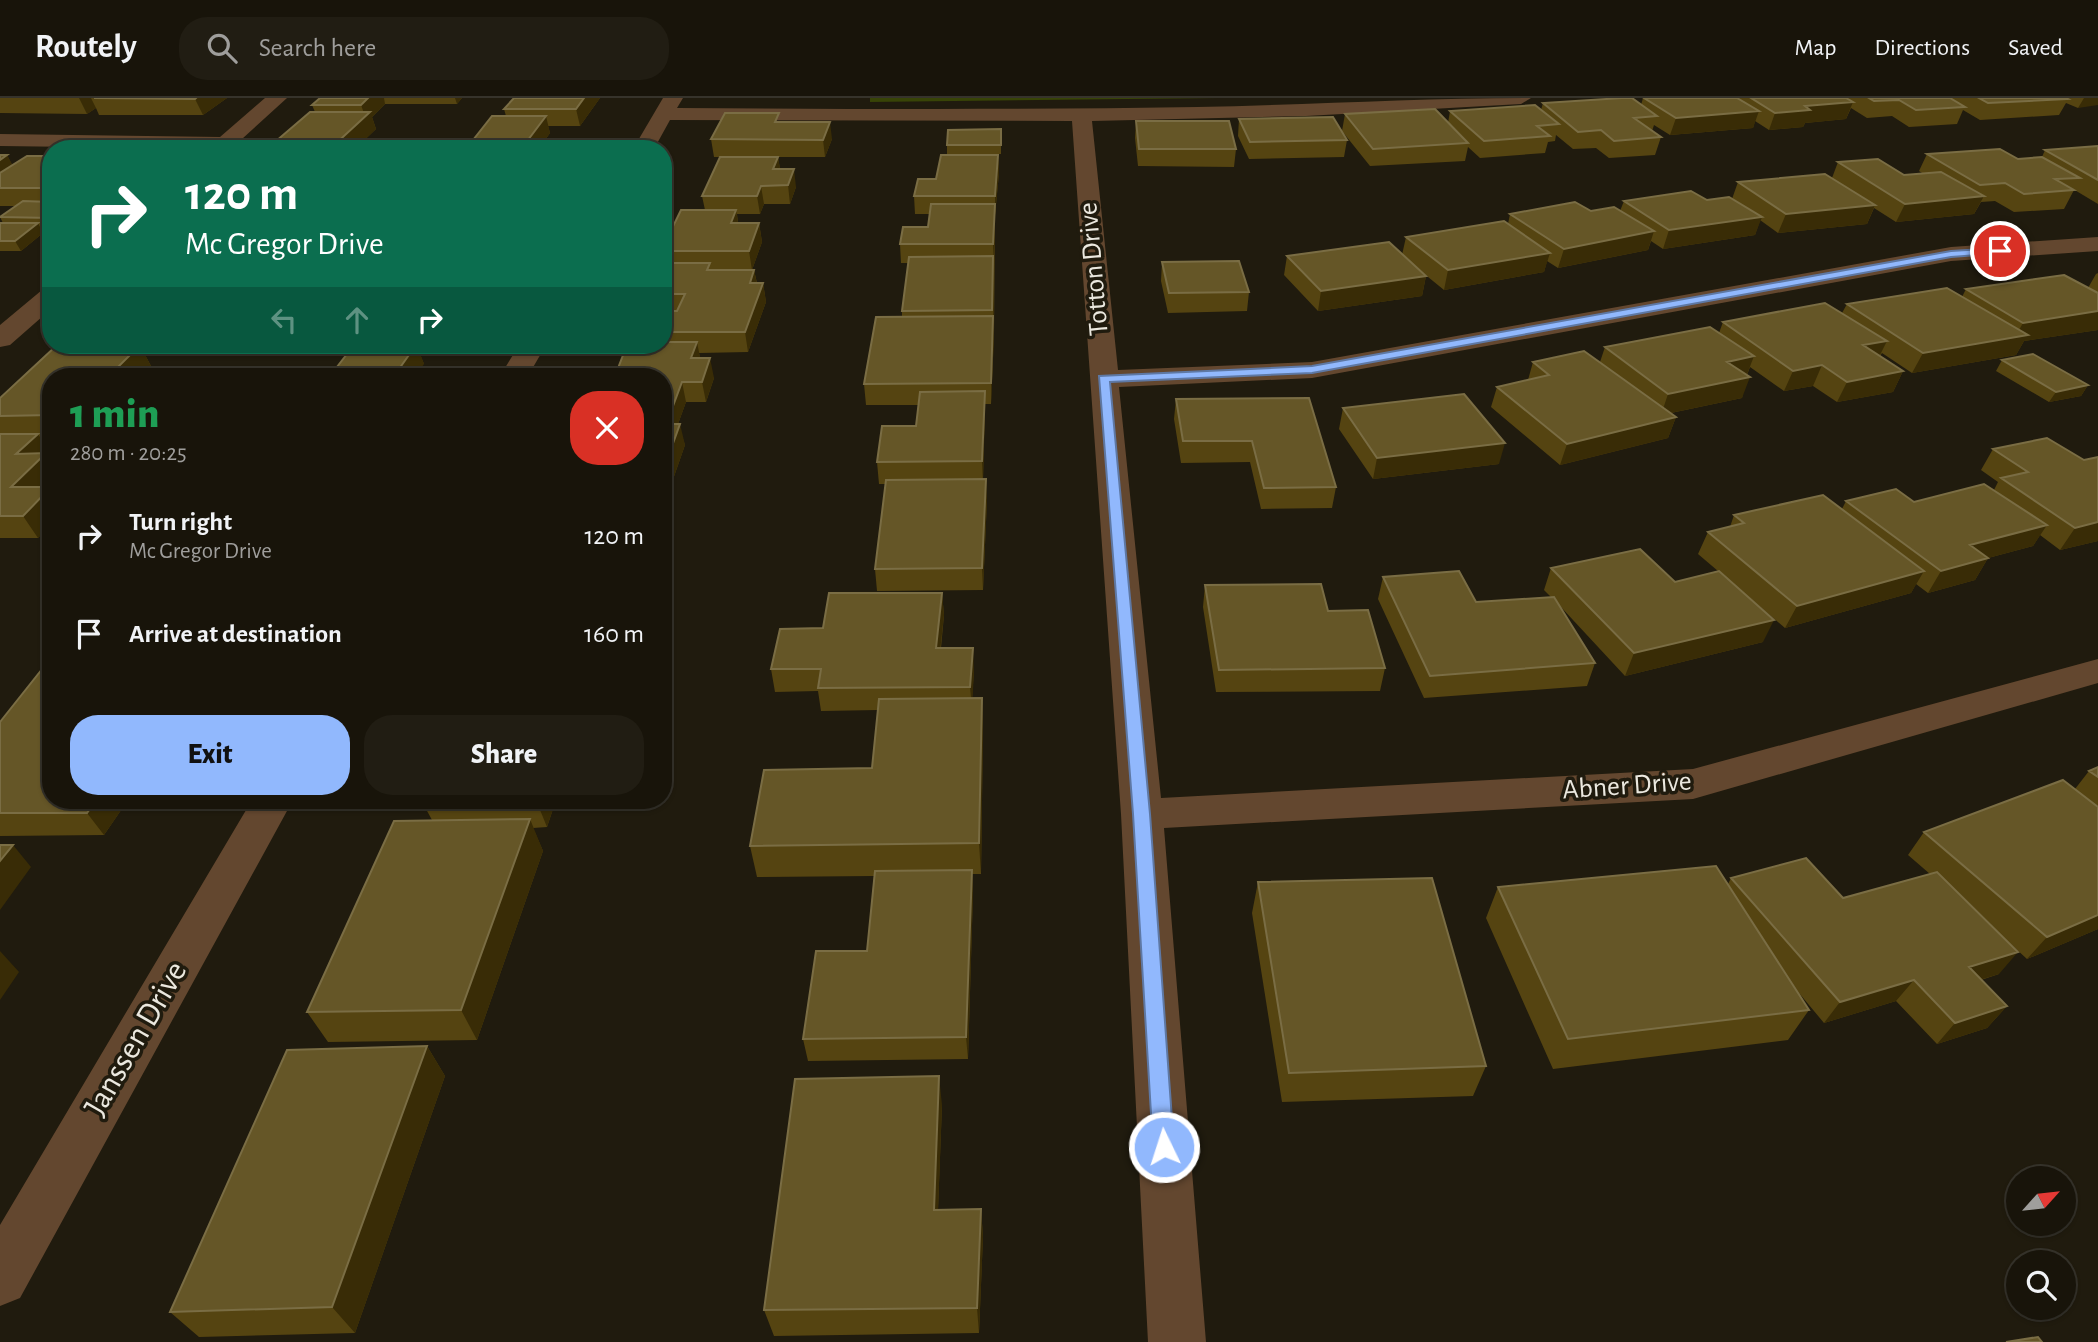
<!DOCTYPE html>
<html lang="en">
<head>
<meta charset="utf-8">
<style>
	:root { --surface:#18140a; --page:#211d13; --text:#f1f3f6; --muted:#9f9e9c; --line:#36332b; --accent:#91b8fd }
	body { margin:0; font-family:"Alegreya Sans",sans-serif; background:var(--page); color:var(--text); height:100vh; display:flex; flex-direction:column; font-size:26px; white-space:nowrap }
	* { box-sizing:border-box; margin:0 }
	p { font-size:23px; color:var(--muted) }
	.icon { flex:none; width:38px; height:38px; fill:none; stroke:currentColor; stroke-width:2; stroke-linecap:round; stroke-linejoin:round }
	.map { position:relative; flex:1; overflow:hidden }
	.sheet { position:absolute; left:42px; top:270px; width:630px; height:441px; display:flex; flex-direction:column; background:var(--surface); border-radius:28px; box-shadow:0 2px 5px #0004,0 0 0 2px var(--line) }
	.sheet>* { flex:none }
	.top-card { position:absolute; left:42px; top:42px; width:630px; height:214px; border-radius:28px; box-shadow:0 2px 5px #0004,0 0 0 2px var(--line); background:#0b6e4f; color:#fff; overflow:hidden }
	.needle { width:46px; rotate:63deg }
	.tools { position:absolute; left:2006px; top:1068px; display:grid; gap:14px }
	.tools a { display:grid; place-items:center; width:70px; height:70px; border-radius:50%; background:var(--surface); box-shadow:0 2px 5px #0004,0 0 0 2px var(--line); font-size:35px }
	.pin { position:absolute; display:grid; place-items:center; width:60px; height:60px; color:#fff; margin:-30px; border:4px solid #fff; border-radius:50%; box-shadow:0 2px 7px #0007 }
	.me { position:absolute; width:77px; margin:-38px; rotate:356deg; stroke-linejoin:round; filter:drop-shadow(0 0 5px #0008) }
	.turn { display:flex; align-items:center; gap:24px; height:147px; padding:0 28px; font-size:32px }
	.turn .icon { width:91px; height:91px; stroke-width:2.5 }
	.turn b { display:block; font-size:49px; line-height:60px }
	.lanes { display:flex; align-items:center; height:66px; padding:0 28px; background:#0003; justify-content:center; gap:35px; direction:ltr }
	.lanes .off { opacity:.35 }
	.round { display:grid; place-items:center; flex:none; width:74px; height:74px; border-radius:28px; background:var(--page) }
	.headline { display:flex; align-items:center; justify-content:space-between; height:119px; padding:0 28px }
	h1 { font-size:42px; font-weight:800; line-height:52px; color:#1e9e55 }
	.primary-button { display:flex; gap:14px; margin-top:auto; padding:14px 28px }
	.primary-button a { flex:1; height:80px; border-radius:28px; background:var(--accent); color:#111; font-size:28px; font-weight:800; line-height:80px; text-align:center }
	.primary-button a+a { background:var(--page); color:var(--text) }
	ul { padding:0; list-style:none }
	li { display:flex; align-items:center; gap:21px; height:98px; padding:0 28px }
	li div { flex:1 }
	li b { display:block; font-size:26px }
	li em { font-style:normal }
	header { display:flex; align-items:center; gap:42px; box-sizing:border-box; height:98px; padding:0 35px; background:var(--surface); border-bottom:2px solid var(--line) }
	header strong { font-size:33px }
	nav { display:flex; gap:38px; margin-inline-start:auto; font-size:24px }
	.search { width:490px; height:63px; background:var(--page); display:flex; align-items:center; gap:18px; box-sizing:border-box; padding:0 24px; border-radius:28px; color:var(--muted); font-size:26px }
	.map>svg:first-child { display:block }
	.green { fill:#384407 }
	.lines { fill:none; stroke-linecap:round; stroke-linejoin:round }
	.minor { fill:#63472f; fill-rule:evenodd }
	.wall { fill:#541 }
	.shaded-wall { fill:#392c06 }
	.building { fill:#655627; stroke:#7a6d44; stroke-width:2 }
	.route { fill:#91b8fd; stroke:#5e78a4; stroke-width:2 }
	.labels { text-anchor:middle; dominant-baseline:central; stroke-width:7; stroke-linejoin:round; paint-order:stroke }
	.street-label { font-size:28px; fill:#ebe8df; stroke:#201b0e }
	.near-street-label { font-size:33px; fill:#ebe8df; stroke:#201b0e }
</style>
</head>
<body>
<header>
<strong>Routely</strong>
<div class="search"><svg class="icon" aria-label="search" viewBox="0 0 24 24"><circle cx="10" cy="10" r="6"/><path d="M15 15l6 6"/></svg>Search here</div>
<nav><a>Map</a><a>Directions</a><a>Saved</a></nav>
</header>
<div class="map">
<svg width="2098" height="1244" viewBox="0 0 2098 1244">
	<rect width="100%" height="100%" fill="#201b0e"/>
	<path class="green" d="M870 0H1219L870 4Z"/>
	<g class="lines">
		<path class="minor" d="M265 0H287L231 51 0 48V36L220 39Z
			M663 0H683L677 10C850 11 1024 12 1197 9 1308 7 1419 0 1531 0L1521 6 1306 18 1092 23 1118 272 1312 264 1951 149 2098 139V153L1951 163 1312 280 1119 289 1161 700 1693 671 2098 561V585L1693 701 1164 730 1206 1244H1148L1121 716 1072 23 670 22 654 51H633Z
			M51 189V211L10 247 0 249V227L42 192Z
			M519 247H546L528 278H500Z
			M252 702H293L20 1200 0 1208V1127Z"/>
	</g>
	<path class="wall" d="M0 0H227L203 17H99L96 10 87 16 0 15Z
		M320 0H462L457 6H385L372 19 376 31 355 51H268L315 14 312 7Z
		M600 0 580 28H548L550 35 545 42H555L557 51H466L506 18 504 11Z
		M1643 0H2098L2078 10 2066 5 2059 17 1980 22 1963 12 1957 26 1909 29 1892 18 1867 20 1851 10 1846 21 1805 25 1803 29 1769 32 1755 23 1753 30 1670 37 1654 27 1652 33 1661 39 1655 57 1609 60 1596 50 1573 51 1556 37 1555 43 1548 44 1545 55 1480 60 1468 49 1465 63 1370 68 1342 33 1345 16 1448 25 1450 13 1541 12 1543 5 1641 7Z
		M1239 21 1347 42 1344 59 1249 61 1238 38Z
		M1136 23 1236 51 1234 69 1138 68 1135 40Z
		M780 24 832 41 825 59H778L780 71 796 89 790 106H764L760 116H737L738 125H759L762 144 752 172H754L757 185H763L766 204 748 254 699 255 700 260 714 280 706 304H686L678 326 685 347 663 410V153L705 112 702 98 756 59H714L711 41Z
		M1001 31V56H947V47Z
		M2098 48V106L2073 91 2074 92 2064 111 2014 114 1995 103 1981 104 1974 116 1896 124 1874 110 1867 126 1778 135 1760 122 1755 137 1663 151 1651 143 1648 152 1558 170 1547 163 1544 174 1444 192 1417 170 1426 178 1422 198 1318 213 1284 177 1287 158 1402 157 1406 139 1508 126 1510 116 1620 113 1624 103 1707 102 1732 101 1738 84 1832 80 1838 64 1904 77 1922 75 1919 73 1927 56 2018 61 2042 59 2045 52Z
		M0 57H7L12 67 51 58V130L40 129 43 135 21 153H0V125H3L0 119 16 108H0Z
		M998 57 999 75 995 117 994 238 991 306H985L983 381 987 402 983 492 877 493 875 471 886 386H879L877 364 916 328 918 307H866L864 286 902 219V213L908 165H901L900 146 928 129 930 116H915L914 98 936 81Z
		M1162 164 1249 194 1247 213 1168 215 1161 183Z
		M2098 175V232L2024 243 2016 257 1912 275 1882 255 1880 258 1903 273 1893 294 1837 304 1813 288 1784 293 1750 269 1747 277 1742 300 1671 315 1676 319 1668 340 1560 367 1491 309 1497 289 1528 282 1533 264H1600L1605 249 1719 235 1723 224 1842 215 1847 206 1962 199 1966 191 2088 190 2096 176Z
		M73 247H150L143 253 151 268 51 278V338H40L51 356 49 359 51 363V385L47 389H51V426L38 440H0V300L74 248Z
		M354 247H435L431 254H419L424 266Z
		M2002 262 2088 287 2081 298 2049 304 1996 273Z
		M1176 301 1336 389 1332 410 1261 411 1250 364 1181 365 1174 321Z
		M1343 310 1499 366 1373 381 1339 331Z
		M1993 351 2084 362 2098 359V443L2060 452 2040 437 2033 448 1988 460 1975 482 1928 495 1916 486 1911 495 1785 530 1698 456 1708 434 1730 429 1734 417 1842 411 1846 403 1914 404 1994 392 1998 384 1981 372Z
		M1551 470 1675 484 1763 544 1625 578 1560 508 1595 565 1587 588 1424 600 1378 501 1383 479 1476 504 1551 499 1544 492Z
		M1205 487 1328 513 1385 570 1380 593 1216 594 1203 509Z
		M942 495 944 517 941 550 974 573 972 600H982L983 631 981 776H972L973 795 968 961 808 963 803 941 867 853 874 778 757 779 750 748 872 670 878 612 821 613 818 593 775 594 771 571 823 530Z
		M0 624 51 702H128L104 737 0 738Z
		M2098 669V831L2027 861 2003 839 1999 876 1981 882 2007 908 1987 930 1937 946 1896 903 1824 925 1799 895 1809 912 1788 942 1553 971 1486 820 1498 789 1728 786 1731 780 1843 800 1930 776 1908 757 1924 734 2075 691 2089 673Z
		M430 702H556L547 729 533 730 543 753 477 942 328 944 307 914 432 722 426 711Z
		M1258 784 1486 968 1473 998 1282 1004 1252 815Z
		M427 948 445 978 355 1235 199 1239 170 1214Z
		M942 1007 938 1112 981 1111 983 1139 979 1235 774 1238 764 1212Z"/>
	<path class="shaded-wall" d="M79 0H91L96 10 87 16Z
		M196 0H227L203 17 195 1Z
		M368 0H384L385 6 372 19 376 31 355 51H331L365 18 361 7Z
		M455 0H462L457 6Z
		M584 0H600L580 28 576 11Z
		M2084 0H2098V7L2078 10Z
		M1853 4 1846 21 1805 25 1803 29 1769 32 1775 15 1805 8Z
		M1759 13 1753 30 1670 37 1676 20Z
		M546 18 550 35 539 51 528 42Z
		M830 24 832 41 825 59 823 42Z
		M555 42 557 51H549Z
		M7 57 17 75 0 86V62Z
		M998 57 999 75 995 117V98Z
		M778 59 781 77 773 71Z
		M794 71 796 89 790 106 788 87Z
		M761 88 764 106 760 116 757 98Z
		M1984 98 1974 116 1896 124 1905 106Z
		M995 106V124L994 165 993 146Z
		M1875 107 1867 126 1778 135 1786 116Z
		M736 112 739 131 731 125Z
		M1762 119 1755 137 1663 151 1669 132Z
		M38 125 43 135 21 153 15 143Z
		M759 125 762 144 752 172 749 153Z
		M1654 133 1648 152 1558 170 1564 151Z
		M1550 155 1544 174 1444 192 1448 172Z
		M993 158 994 238 991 306V285L993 225Z
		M754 172 758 191 750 185Z
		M1426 178 1422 198 1318 213 1321 193Z
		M763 185 766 204 748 254 745 234Z
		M2098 213V232L2024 243 2016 257 1912 275 1923 255 2015 239 2023 225Z
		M1887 243 1877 263 1863 247Z
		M697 244 701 264 691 260Z
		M137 247H150L143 253 151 268 141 278H109L138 249Z
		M416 247H417L424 266 416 278H394Z
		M428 247H435L431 254Z
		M1754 258 1746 279 1727 264Z
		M710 260 714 280 706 304 702 284Z
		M1822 267 1813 288 1784 293 1793 273Z
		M1903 273 1893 294 1837 304 1847 284Z
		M1750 279 1742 300 1661 317 1668 296Z
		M682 284 686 304 674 337 670 316Z
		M2088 287 2081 298 2049 304 2056 294Z
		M985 293V314L983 385 982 363Z
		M1676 319 1668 340 1560 367 1567 346Z
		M680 326 685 347 663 410V373Z
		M38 336 51 356 49 359 51 363V385L25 411 11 389 16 356Z
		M1505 345 1499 366 1373 381 1377 360Z
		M986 381 987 402 983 492 982 470Z
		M51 390V426L38 440 23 418Z
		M2098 424V443L2060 452 2075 430Z
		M2047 427 2033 448 1988 460 1975 482 1928 495 1941 473 1970 447Z
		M1924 473 1911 495 1785 530 1797 508Z
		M942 495 944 517 938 572 936 550Z
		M1774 522 1763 544 1625 578 1634 555Z
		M973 550 974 573 972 611 970 589Z
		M982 600 983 631 981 776 979 745Z
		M96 702H128L104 737 87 715Z
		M540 702H556L547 729 538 707Z
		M530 721 543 753 477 942 461 912Z
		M13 747 31 769 0 812V763Z
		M972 772 973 795 968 961 966 939Z
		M2098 817V831L2027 861 2047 839Z
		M0 853 19 874 0 902Z
		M2018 854 1999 876 1950 891 1969 869Z
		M1914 882 1896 903 1824 925 1840 904Z
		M2007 908 1987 930 1937 946 1955 925Z
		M427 948 445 978 355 1235 332 1209Z
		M939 978 942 1007 937 1140 934 1112Z
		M981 1111 983 1139 979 1235 977 1210Z"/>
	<path class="building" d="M94 0H196L195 1Z
		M320 0H368L361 7H312Z
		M514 0H584L576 11H504Z
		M1622 0H1632L1657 18 1634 20 1661 39 1614 43 1601 32 1578 34 1543 5Z
		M1644 0H1737L1759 13 1676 20Z
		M1751 0H1846L1853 4 1805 8 1810 12 1775 15Z
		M1869 0H1950L1965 9 1916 12 1899 2 1874 3Z
		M1979 0H2066L2068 1 1988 5Z
		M1535 7 1559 26 1537 28 1550 38 1484 43 1450 13Z
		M1435 11 1468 45 1373 51 1345 16Z
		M310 14H370L331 50H268Z
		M725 15H779L775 24H830L823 42 711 41Z
		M492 18H546L528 42H555L549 51H466Z
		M1333 19 1347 42 1250 44 1239 21Z
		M1136 23H1229L1236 51H1139Z
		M1001 31V47H947L948 32Z
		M2098 48V82L2045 52Z
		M2000 51 2018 61 2042 59 2080 80 2055 81 2074 92 2024 96 2005 85 1980 87 1927 56Z
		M0 57H7L0 62Z
		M941 57H998L995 98H914L918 81H936Z
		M27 58H51V90H0V75Z
		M720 59H778L773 71H794L788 87 761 88 757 98H702Z
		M1878 61 1904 77 1941 74 1984 98 1905 106 1838 64Z
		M1825 76 1875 107 1786 116 1738 84Z
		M1691 93 1707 102 1729 99 1762 119 1669 132 1624 103Z
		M23 103 51 104V120L0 119Z
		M1575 104 1591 113 1614 109 1654 133 1564 151 1510 116Z
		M931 106H995L993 146H900L903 129H928Z
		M681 112H736L731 125H759L749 153H663V149Z
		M1504 123 1550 155 1448 172 1406 139Z
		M0 125H38L15 143H0Z
		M1389 144 1426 178 1321 193 1287 158Z
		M993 158 992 212 902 213 909 159Z
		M1239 163 1249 194 1169 195 1162 164Z
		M663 165H710L707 172H754L750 185H763L745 234H663V213H677L685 196H663Z
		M2064 177 2098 195V213L2023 225 1966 191Z
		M1947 190 2028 237 1923 255 1847 206Z
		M1825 205 1887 243 1863 247 1903 273 1847 284 1822 267 1793 273 1723 224Z
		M993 218 991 285 864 286 876 219Z
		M1710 229 1754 258 1727 264 1750 279 1668 296 1605 249Z
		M663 244H697L691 260H710L702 284H682L670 316H663V278H615L627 247H663Z
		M140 247 109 278H51V317L0 318V300L56 248Z
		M354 247H416L394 278H330Z
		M1584 253 1676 319 1567 346 1497 289 1549 277 1533 264Z
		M2033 256 2088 287 2056 294 2002 262Z
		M985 293 982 363 877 364 882 328H916L920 294Z
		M1464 296 1505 345 1377 360 1343 310Z
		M1309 300 1336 389 1264 390 1252 343H1183L1176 301Z
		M663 326H680L663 373Z
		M0 336H38L16 356 46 355 11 389H51L23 418H0Z
		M2047 340 2084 362 2098 359V424L2075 430 2001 380 2028 374 1993 351Z
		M986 381 982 470 875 471 886 382Z
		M1984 386 2047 427 1970 447 1988 460 1941 473 1846 403 1896 391 1914 404Z
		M1823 397 1924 473 1797 508 1708 434 1744 425 1734 417Z
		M1640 451 1675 484 1719 473 1774 522 1634 555 1551 470Z
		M1459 473 1476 504 1554 499 1595 565 1430 578 1383 479Z
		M1321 486 1328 513 1368 512 1385 570 1219 572 1205 487Z
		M829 495H942L936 550H973L970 589 818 590 821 571H771L780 531 823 530Z
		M43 570H51V702H96L87 715H0V624Z
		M982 600 979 745 750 748 764 672 872 670 879 601Z
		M2098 669V679L2089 673Z
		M2063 682 2098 709V817L2047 839 1924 734Z
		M430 702H540L538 707 426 711Z
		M530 721 461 912 307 914 394 723Z
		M0 747H13L0 763Z
		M1806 760 1843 800 1937 774 2018 854 1969 869 2007 908 1955 925 1914 882 1840 904 1731 780Z
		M1716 768 1809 912 1568 941 1498 789Z
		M972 772 966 939 803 941 816 853H867L875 773Z
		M1432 780 1486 968 1289 975 1258 784Z
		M427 948 332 1209 170 1214 287 952Z
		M939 978 934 1112 981 1111 977 1210 764 1212 795 981Z
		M2038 1239 2042 1244H2006Z"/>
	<path class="route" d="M2000 150H2004V155L1951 159 1312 275 1110 284 1150 716 1174 1049 1171 1056 1164 1059 1156 1056 1153 1049 1133 716 1099 278 1312 268 1951 153Z"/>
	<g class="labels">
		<g class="street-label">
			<text transform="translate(1094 171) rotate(-95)">Totton Drive</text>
			<text transform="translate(1627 688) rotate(-4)">Abner Drive</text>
		</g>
		<g class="near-street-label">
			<text transform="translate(136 941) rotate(-60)">Janssen Drive</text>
		</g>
	</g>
</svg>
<div class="tools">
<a><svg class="needle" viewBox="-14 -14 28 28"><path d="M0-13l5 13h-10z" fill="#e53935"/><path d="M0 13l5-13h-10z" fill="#9f9e9c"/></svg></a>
<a><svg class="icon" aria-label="search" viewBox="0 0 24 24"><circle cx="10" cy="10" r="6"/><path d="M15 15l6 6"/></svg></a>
</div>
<div class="pin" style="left:2000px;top:153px;background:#d93025"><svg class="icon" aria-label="arrive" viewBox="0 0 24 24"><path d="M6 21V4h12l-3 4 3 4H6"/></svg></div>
<svg class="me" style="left:1164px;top:1049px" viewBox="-20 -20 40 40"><circle r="17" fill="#91b8fd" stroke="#fff" stroke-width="3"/><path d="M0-11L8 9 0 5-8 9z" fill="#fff"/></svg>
<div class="top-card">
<div class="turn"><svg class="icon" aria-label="right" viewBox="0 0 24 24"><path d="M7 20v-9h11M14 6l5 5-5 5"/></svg><div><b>120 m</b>Mc Gregor Drive</div></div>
<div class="lanes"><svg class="icon off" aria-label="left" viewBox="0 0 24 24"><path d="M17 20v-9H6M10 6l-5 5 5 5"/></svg><svg class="icon off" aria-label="ahead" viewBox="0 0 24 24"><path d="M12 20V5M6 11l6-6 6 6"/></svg><svg class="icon" aria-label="right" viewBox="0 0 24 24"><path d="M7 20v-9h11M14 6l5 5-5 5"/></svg></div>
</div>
<section class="sheet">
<div class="headline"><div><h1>1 min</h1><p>280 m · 20:25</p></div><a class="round" style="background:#d93025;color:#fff"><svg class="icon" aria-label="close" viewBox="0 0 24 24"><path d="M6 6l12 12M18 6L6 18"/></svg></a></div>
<ul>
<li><svg class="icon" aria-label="right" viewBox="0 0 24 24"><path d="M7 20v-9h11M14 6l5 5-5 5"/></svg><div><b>Turn right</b><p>Mc Gregor Drive</p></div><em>120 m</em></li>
<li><svg class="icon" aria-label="arrive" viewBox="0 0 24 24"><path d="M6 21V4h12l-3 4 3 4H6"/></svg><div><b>Arrive at destination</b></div><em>160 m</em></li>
</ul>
<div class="primary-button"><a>Exit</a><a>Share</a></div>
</section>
</div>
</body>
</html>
